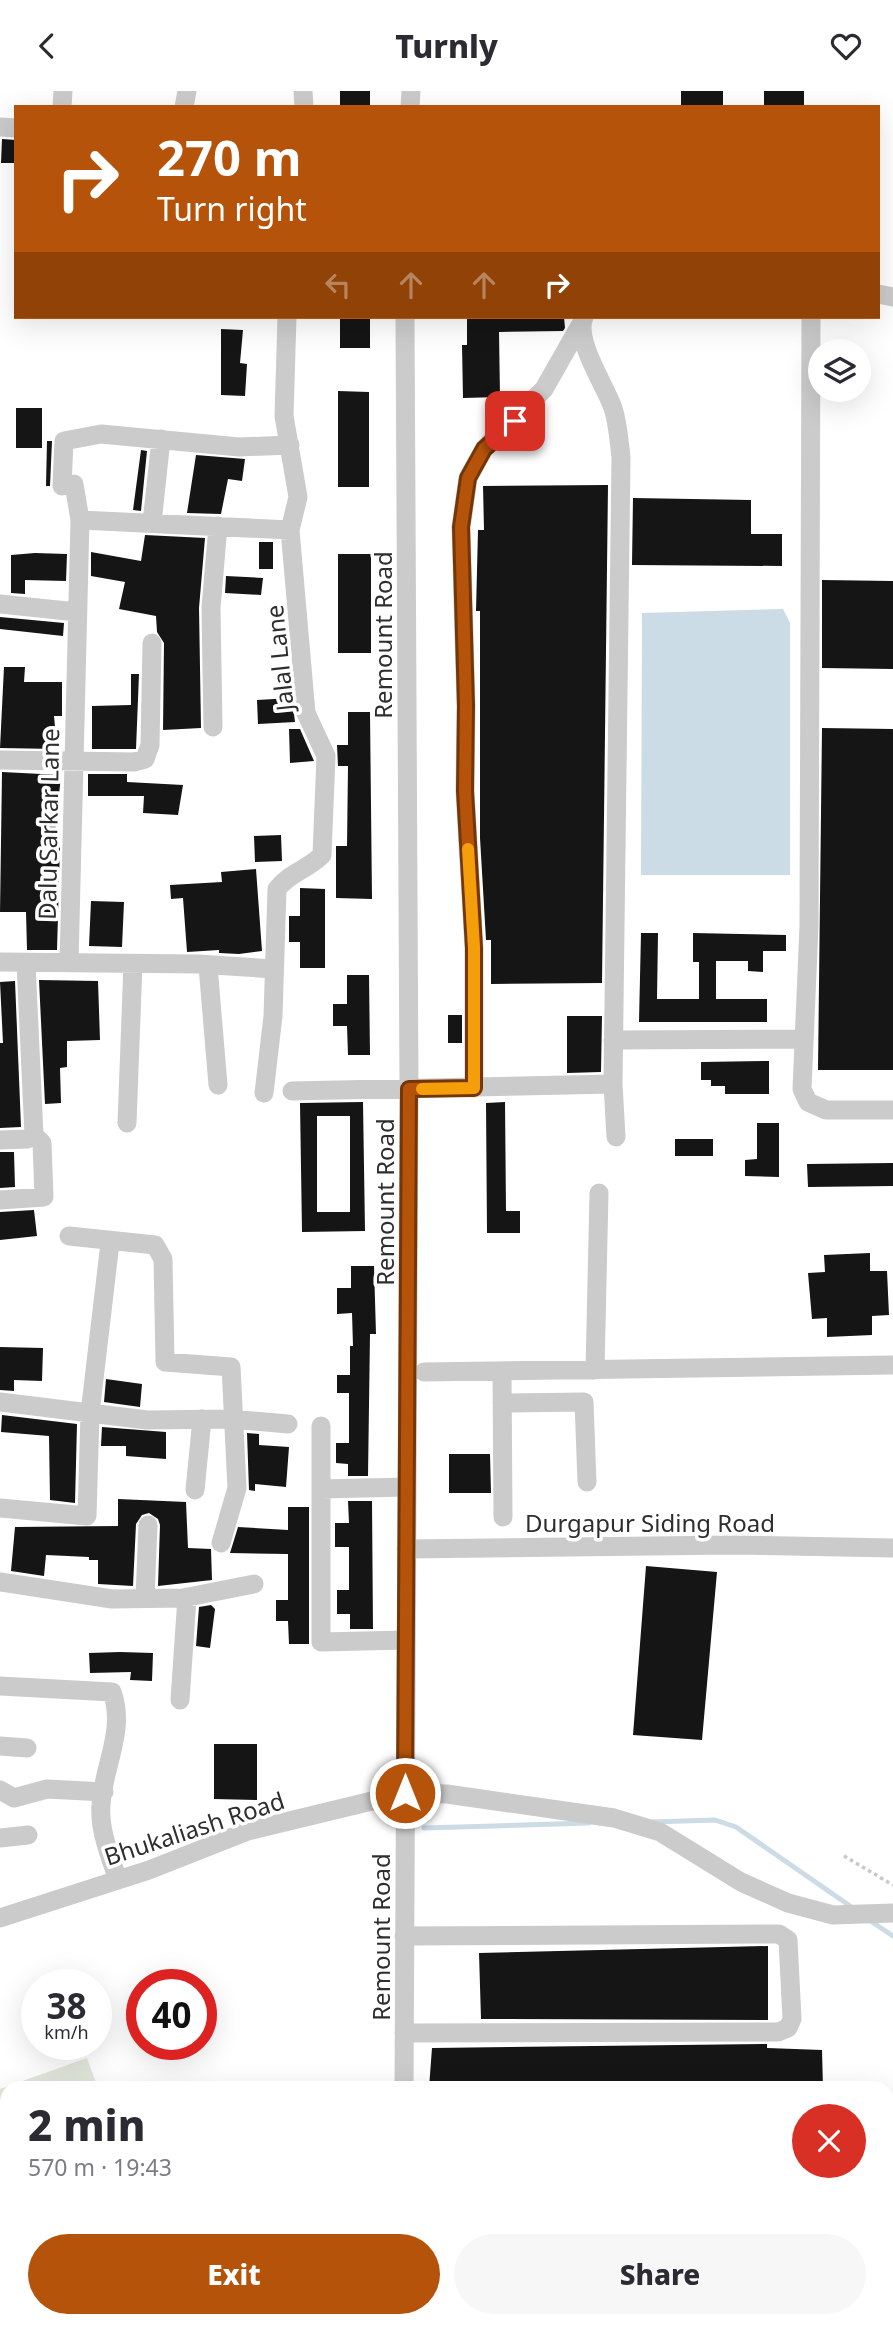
<!DOCTYPE html>
<html lang="en">
<head>
<meta charset="utf-8">
<style>
	:root { --surface:#fff; --page:#f7f7f7; --text:#2b2b33; --muted:#7c7c81; --accent:#b45309 }
	body { margin:0; font-family:"Noto Sans",sans-serif; background:var(--page); color:var(--text); height:100vh; display:flex; flex-direction:column; font-size:26px; white-space:nowrap }
	* { box-sizing:border-box; margin:0 }
	p { font-size:23px; color:var(--muted) }
	.icon { flex:none; width:38px; height:38px; fill:none; stroke:currentColor; stroke-width:2; stroke-linecap:round; stroke-linejoin:round }
	.map { position:relative; flex:1; overflow:hidden }
	.panel { position:absolute; left:0px; top:1990px; width:894px; height:247px; display:flex; flex-direction:column; background:var(--surface); border-radius:21px 21px 0 0; box-shadow:0 7px 28px #0002 }
	.panel>* { flex:none }
	.guide { position:absolute; left:14px; top:14px; width:866px; height:214px; border-radius:0px; box-shadow:0 7px 28px #0002; background:#b45309; color:#fff; overflow:hidden }
	.tools { position:absolute; left:808px; top:248px; display:grid; gap:14px }
	.tools a { display:grid; place-items:center; width:63px; height:63px; border-radius:50%; background:var(--surface); box-shadow:0 7px 28px #0002; font-size:35px }
	.speed { position:absolute; left:21px; top:1878px; display:flex; gap:14px; font-size:35px; font-weight:700; text-align:center }
	.speed>* { display:grid; place-content:center; width:91px; height:91px; border-radius:50%; background:var(--surface); box-shadow:0 7px 28px #0002; line-height:1 }
	.speed small { font-size:18px; font-weight:400 }
	.speed .limit { border:10px solid #d22; background:#fff; color:#111 }
	.pin { position:absolute; display:grid; place-items:center; width:60px; height:60px; color:#fff; margin:-30px; border-radius:14px; box-shadow:0 4px 10px #0006 }
	.me { position:absolute; width:77px; margin:-38px; rotate:0deg; stroke-linejoin:round; filter:drop-shadow(0 0 5px #0008) }
	.turn { display:flex; align-items:center; gap:24px; height:147px; padding:0 28px; font-size:32px }
	.turn .icon { width:91px; height:91px; stroke-width:2.5 }
	.turn b { display:block; font-size:49px; line-height:60px }
	.lanes { display:flex; align-items:center; height:66px; padding:0 28px; background:#0003; justify-content:center; gap:35px; direction:ltr }
	.lanes .off { opacity:.35 }
	.round { display:grid; place-items:center; flex:none; width:74px; height:74px; border-radius:37px; background:var(--page) }
	.head { display:flex; align-items:center; justify-content:space-between; height:119px; padding:0 28px }
	h1 { font-size:42px; font-weight:800; line-height:52px }
	.action { display:flex; gap:14px; margin-top:auto; padding:14px 28px }
	.action a { flex:1; height:80px; border-radius:42px; background:var(--accent); color:#fff; font-size:28px; font-weight:800; line-height:80px; text-align:center }
	.action a+a { background:var(--page); color:var(--text) }
	header { display:flex; justify-content:space-between; align-items:center; height:91px; padding:0 28px; background:var(--surface); font-size:32px; font-weight:800 }
	.map>svg:first-child { display:block }
	.green { fill:#e3e9dd }
	.water { fill:#cbdce7 }
	.lines { fill:none; stroke-linecap:round; stroke-linejoin:round }
	.stream { stroke:#cbdce7; stroke-width:5 }
	.building { fill:#151515; fill-rule:evenodd }
	.path { stroke:#c8c8c8; stroke-width:3.5; stroke-dasharray:3.5 3.5; stroke-linecap:butt }
	.minor { stroke:#cbcbcb; stroke-width:19 }
	.rail { stroke:#838383; stroke-width:5; stroke-dasharray:7 5; stroke-linecap:butt }
	.route-casing { stroke:#753606; stroke-width:18 }
	.route { stroke:#b45309; stroke-width:12 }
	.slow { stroke:#f59e0b; stroke-width:12 }
	.labels { text-anchor:middle; dominant-baseline:central; stroke-width:7; stroke-linejoin:round; paint-order:stroke }
	.street-label { font-size:24px; fill:#2e2e2e; stroke:#fff }
</style>
</head>
<body>
<header><svg class="icon" aria-label="back" viewBox="0 0 24 24"><path d="M15 5l-7 7 7 7"/></svg>Turnly<svg class="icon" aria-label="heart" viewBox="0 0 24 24"><path d="M12 20l-8-8c-3-5 5-10 8-4 3-6 11-1 8 4z"/></svg></header>
<div class="map">
<svg width="893" height="2236" viewBox="0 0 893 2236">
	<rect width="100%" height="100%" fill="#fff"/>
	<path class="green" d="M87 1967 98 1997H7V2189L0 2191V1998Z"/>
	<path class="water" d="M783 518 790 532V784H641L642 522Z"/>
	<g class="lines">
		<path class="stream" d="M651 1731 715 1729 736 1736 853 1817
			M424 1737 589 1732
			M869 1829 893 1845"/>
	</g>
	<path class="building" d="M340 0H370V16H340Z
		M681 0H723V16H681Z
		M764 0H804V16H764Z
		M2 48 16 49V72H1Z
		M340 226H370V257H340Z
		M467 226H564L565 237 563 240 499 241 500 306 463 307 462 254H467Z
		M221 238 243 239 240 272 247 273 245 305 221 304Z
		M338 300 369 301V396H338Z
		M16 317H42V357H16Z
		M47 350H52L50 395H46Z
		M141 359 147 360 141 420 133 419Z
		M196 364 245 368 242 390 228 388 221 423 187 422Z
		M608 394 602 892 491 893V849H486L480 747V520H476L478 439H484L483 395Z
		M633 407 751 409V443H782V475L632 474Z
		M145 444 205 447 199 517 201 637 163 639 164 552 157 541 156 525 119 518 125 491 91 485V461L141 470Z
		M259 451H273V478H259Z
		M35 462 67 463 66 490 25 489V503L11 502V464Z
		M338 463H371V562H338Z
		M226 485 263 487 261 504 225 502Z
		M822 489 893 490V578L822 577Z
		M0 526 64 532 63 545 0 538Z
		M4 576H25L24 591H62V625H54L57 658 0 657Z
		M131 583H139L136 658H92V615L131 614Z
		M292 607 295 631 258 633 257 609Z
		M348 621H370L372 808 336 807V755H347L348 675H338L337 654H348Z
		M822 637 893 638V979H818Z
		M289 638H300L314 670 290 672Z
		M2 681 61 684 54 755H60L57 859H27L26 821H0Z
		M88 683H127V691L183 694 178 724 143 722 144 705H88Z
		M281 744 282 770 255 771 254 745Z
		M256 778 262 860 239 863 219 862V859L187 861 183 807 171 808 170 794 222 791 221 781Z
		M300 797 325 798V877H300V851H289V825H300Z
		M91 810 124 811 122 856 89 855Z
		M641 842H658L657 908H699V871H693V842L786 844V860H763V881L748 880V870H716V908H767V931H639Z
		M347 884H369L370 964H348L347 935H333V913H347Z
		M39 889 98 890 100 949 67 950V976L60 977 61 1012 45 1013Z
		M15 890 21 1036 0 1037V952H3L0 891Z
		M448 924H462V952H448Z
		M567 925H602L601 981 567 982Z
		M769 970V1003H725V995H711V989H701V971Z
		M363 1011 365 1140 302 1141 300 1012ZM317 1025H350V1121H317Z
		M505 1011 506 1120H520V1142H487L486 1012Z
		M757 1032H779V1086L745 1085V1069L757 1068Z
		M675 1048H713V1065H675Z
		M0 1061H14L15 1096 0 1097Z
		M893 1072V1095L808 1096 807 1073Z
		M34 1119 37 1145 0 1149V1121Z
		M870 1162V1180H887L889 1224 872 1225V1244L827 1246V1227L812 1228 808 1182 825 1181 824 1164Z
		M351 1175H374L376 1243H370L368 1385H348V1373L336 1372V1352H349V1302H337V1284H350V1255H353L352 1222 337 1223V1197H351Z
		M0 1256 43 1257 42 1290 14 1289V1300L0 1299Z
		M106 1288 142 1293 140 1316 104 1311Z
		M2 1324 77 1333 75 1412 50 1409 49 1345 1 1341Z
		M102 1336 166 1341V1368L126 1365V1355H101Z
		M247 1342 259 1343V1354L289 1356 286 1396 255 1393V1400L249 1399Z
		M449 1363H490L491 1402H449Z
		M118 1408 186 1411 188 1457 211 1458 212 1489 158 1495 160 1434 158 1428 149 1422 142 1424 136 1433 133 1495 98 1493V1469H89V1466L46 1464 44 1485 11 1480 15 1436 118 1435Z
		M348 1410H372L373 1538H350V1523H337V1499H349V1456H335V1432H349Z
		M288 1416H309V1553H289L288 1530H276V1509H288V1463L230 1462 238 1436 288 1439Z
		M646 1475 717 1481 702 1649 633 1644Z
		M211 1514 215 1518 210 1557 196 1555 199 1516Z
		M120 1561 153 1562 152 1590 130 1589 131 1581 90 1582 89 1562Z
		M214 1653H257V1709L214 1708Z
		M768 1855V1929L481 1928 479 1862Z
		M767 1953V1957L822 1959 823 1997H429L432 1957Z"/>
	<g class="lines">
		<path class="path" d="M844 1765 893 1794
			M887 2035 893 2028
			M887 2154 893 2149"/>
		<path class="minor" d="M303 0 304 16
			M62 16 63 0
			M184 16 187 0
			M410 16 411 0
			M0 36 16 37
			M878 203 893 206
			M584 226C574 249 605 294 613 317 618 332 619 350 621 366L613 993 616 1046
			M811 226 809 835 802 998 808 1011 826 1019H893
			M80 429 74 393 62 395 64 350 101 343 239 356 290 354
			M152 432 161 348
			M0 513 77 521
			M213 636 211 517 218 435
			M0 669 134 671 145 668 150 654 152 552
			M0 871 198 873 274 878
			M69 872 80 429 290 439
			M208 875 218 994
			M613 949 804 948
			M474 997V857L465 700 466 615 461 436 468 387 484 358 544 298 581 233
			M292 1000 613 993
			M264 1002 273 925 277 798C290 781 307 779 322 764L326 665 306 622 290 439 298 406 284 325 287 226
			M127 1032 133 873
			M0 1049 27 1048 34 1044
			M0 1109 44 1106 42 1052 34 1044 26 872
			M69 1145 155 1154 163 1168 165 1271 231 1276 237 1397 221 1452
			M595 1279 599 1102
			M502 1280 503 1426
			M424 1281 893 1274
			M0 1311 147 1329 231 1328 288 1333
			M502 1312 584 1311 587 1391
			M321 1335V1551L406 1549
			M321 1398 407 1396
			M195 1399 202 1328
			M0 1417 87 1425 90 1322 110 1152
			M406 1458 732 1454 893 1457
			M0 1491 112 1508 183 1507 254 1493
			M145 1507 148 1434
			M0 1595 112 1601C126 1639 103 1676 101 1714 99 1739 110 1765 118 1789
			M180 1609 187 1506
			M0 1655 27 1657
			M0 1699 14 1707 47 1698 104 1701
			M0 1747 28 1744
			M0 1827 149 1779 248 1740 405 1702 447 1703 614 1727 660 1741 741 1791 788 1812 833 1824 893 1822
			M404 1942 778 1941 788 1937 792 1928 788 1849 779 1843 404 1845
			M404 1997 409 998 405 226
			M0 2222 7 2213
			M401 2230V2236
			M575 2236 594 2230"/>
		<path class="rail" d="M887 2185H893
			M0 2222H7"/>
	</g>
	<g class="lines">
		<defs>
			<path id="route" d="M405 1702 409 998 474 997V857L465 700 466 615 461 436 468 387 484 358 515 330"/>
		</defs>
		<use href="#route" class="route-casing"/>
		<use href="#route" class="route"/>
		<path class="slow" d="M422 998 474 997V857L468 758"/>
	</g>
	<g class="labels">
		<g class="street-label">
			<text transform="translate(382 544) rotate(-90)">Remount Road</text>
			<text transform="translate(279 567) rotate(-96)">Jalal Lane</text>
			<text transform="translate(48 733) rotate(-89)">Dalu Sarkar Lane</text>
			<text transform="translate(384 1111) rotate(-90)">Remount Road</text>
			<text x="650" y="1431">Durgapur Siding Road</text>
			<text transform="translate(194 1737) rotate(-18)">Bhukaliash Road</text>
			<text transform="translate(380 1846) rotate(-90)">Remount Road</text>
		</g>
	</g>
</svg>
<div class="tools">
<a><svg class="icon" aria-label="layers" viewBox="0 0 24 24"><path d="M12 4l9 5-9 5-9-5zM3 14l9 5 9-5"/></svg></a>
</div>
<div class="speed"><div>38<small>km/h</small></div><div class="limit">40</div></div>
<div class="pin" style="left:515px;top:330px;background:#d93025"><svg class="icon" aria-label="arrive" viewBox="0 0 24 24"><path d="M6 21V4h12l-3 4 3 4H6"/></svg></div>
<svg class="me" style="left:405px;top:1702px" viewBox="-20 -20 40 40"><circle r="17" fill="#b45309" stroke="#fff" stroke-width="3"/><path d="M0-11L8 9 0 5-8 9z" fill="#fff"/></svg>
<div class="guide">
<div class="turn"><svg class="icon" aria-label="right" viewBox="0 0 24 24"><path d="M7 20v-9h11M14 6l5 5-5 5"/></svg><div><b>270 m</b>Turn right</div></div>
<div class="lanes"><svg class="icon off" aria-label="left" viewBox="0 0 24 24"><path d="M17 20v-9H6M10 6l-5 5 5 5"/></svg><svg class="icon off" aria-label="ahead" viewBox="0 0 24 24"><path d="M12 20V5M6 11l6-6 6 6"/></svg><svg class="icon off" aria-label="ahead" viewBox="0 0 24 24"><path d="M12 20V5M6 11l6-6 6 6"/></svg><svg class="icon" aria-label="right" viewBox="0 0 24 24"><path d="M7 20v-9h11M14 6l5 5-5 5"/></svg></div>
</div>
<section class="panel">
<div class="head"><div><h1>2 min</h1><p>570 m · 19:43</p></div><a class="round" style="background:#d93025;color:#fff"><svg class="icon" aria-label="close" viewBox="0 0 24 24"><path d="M6 6l12 12M18 6L6 18"/></svg></a></div>
<div class="action"><a>Exit</a><a>Share</a></div>
</section>
</div>
</body>
</html>
